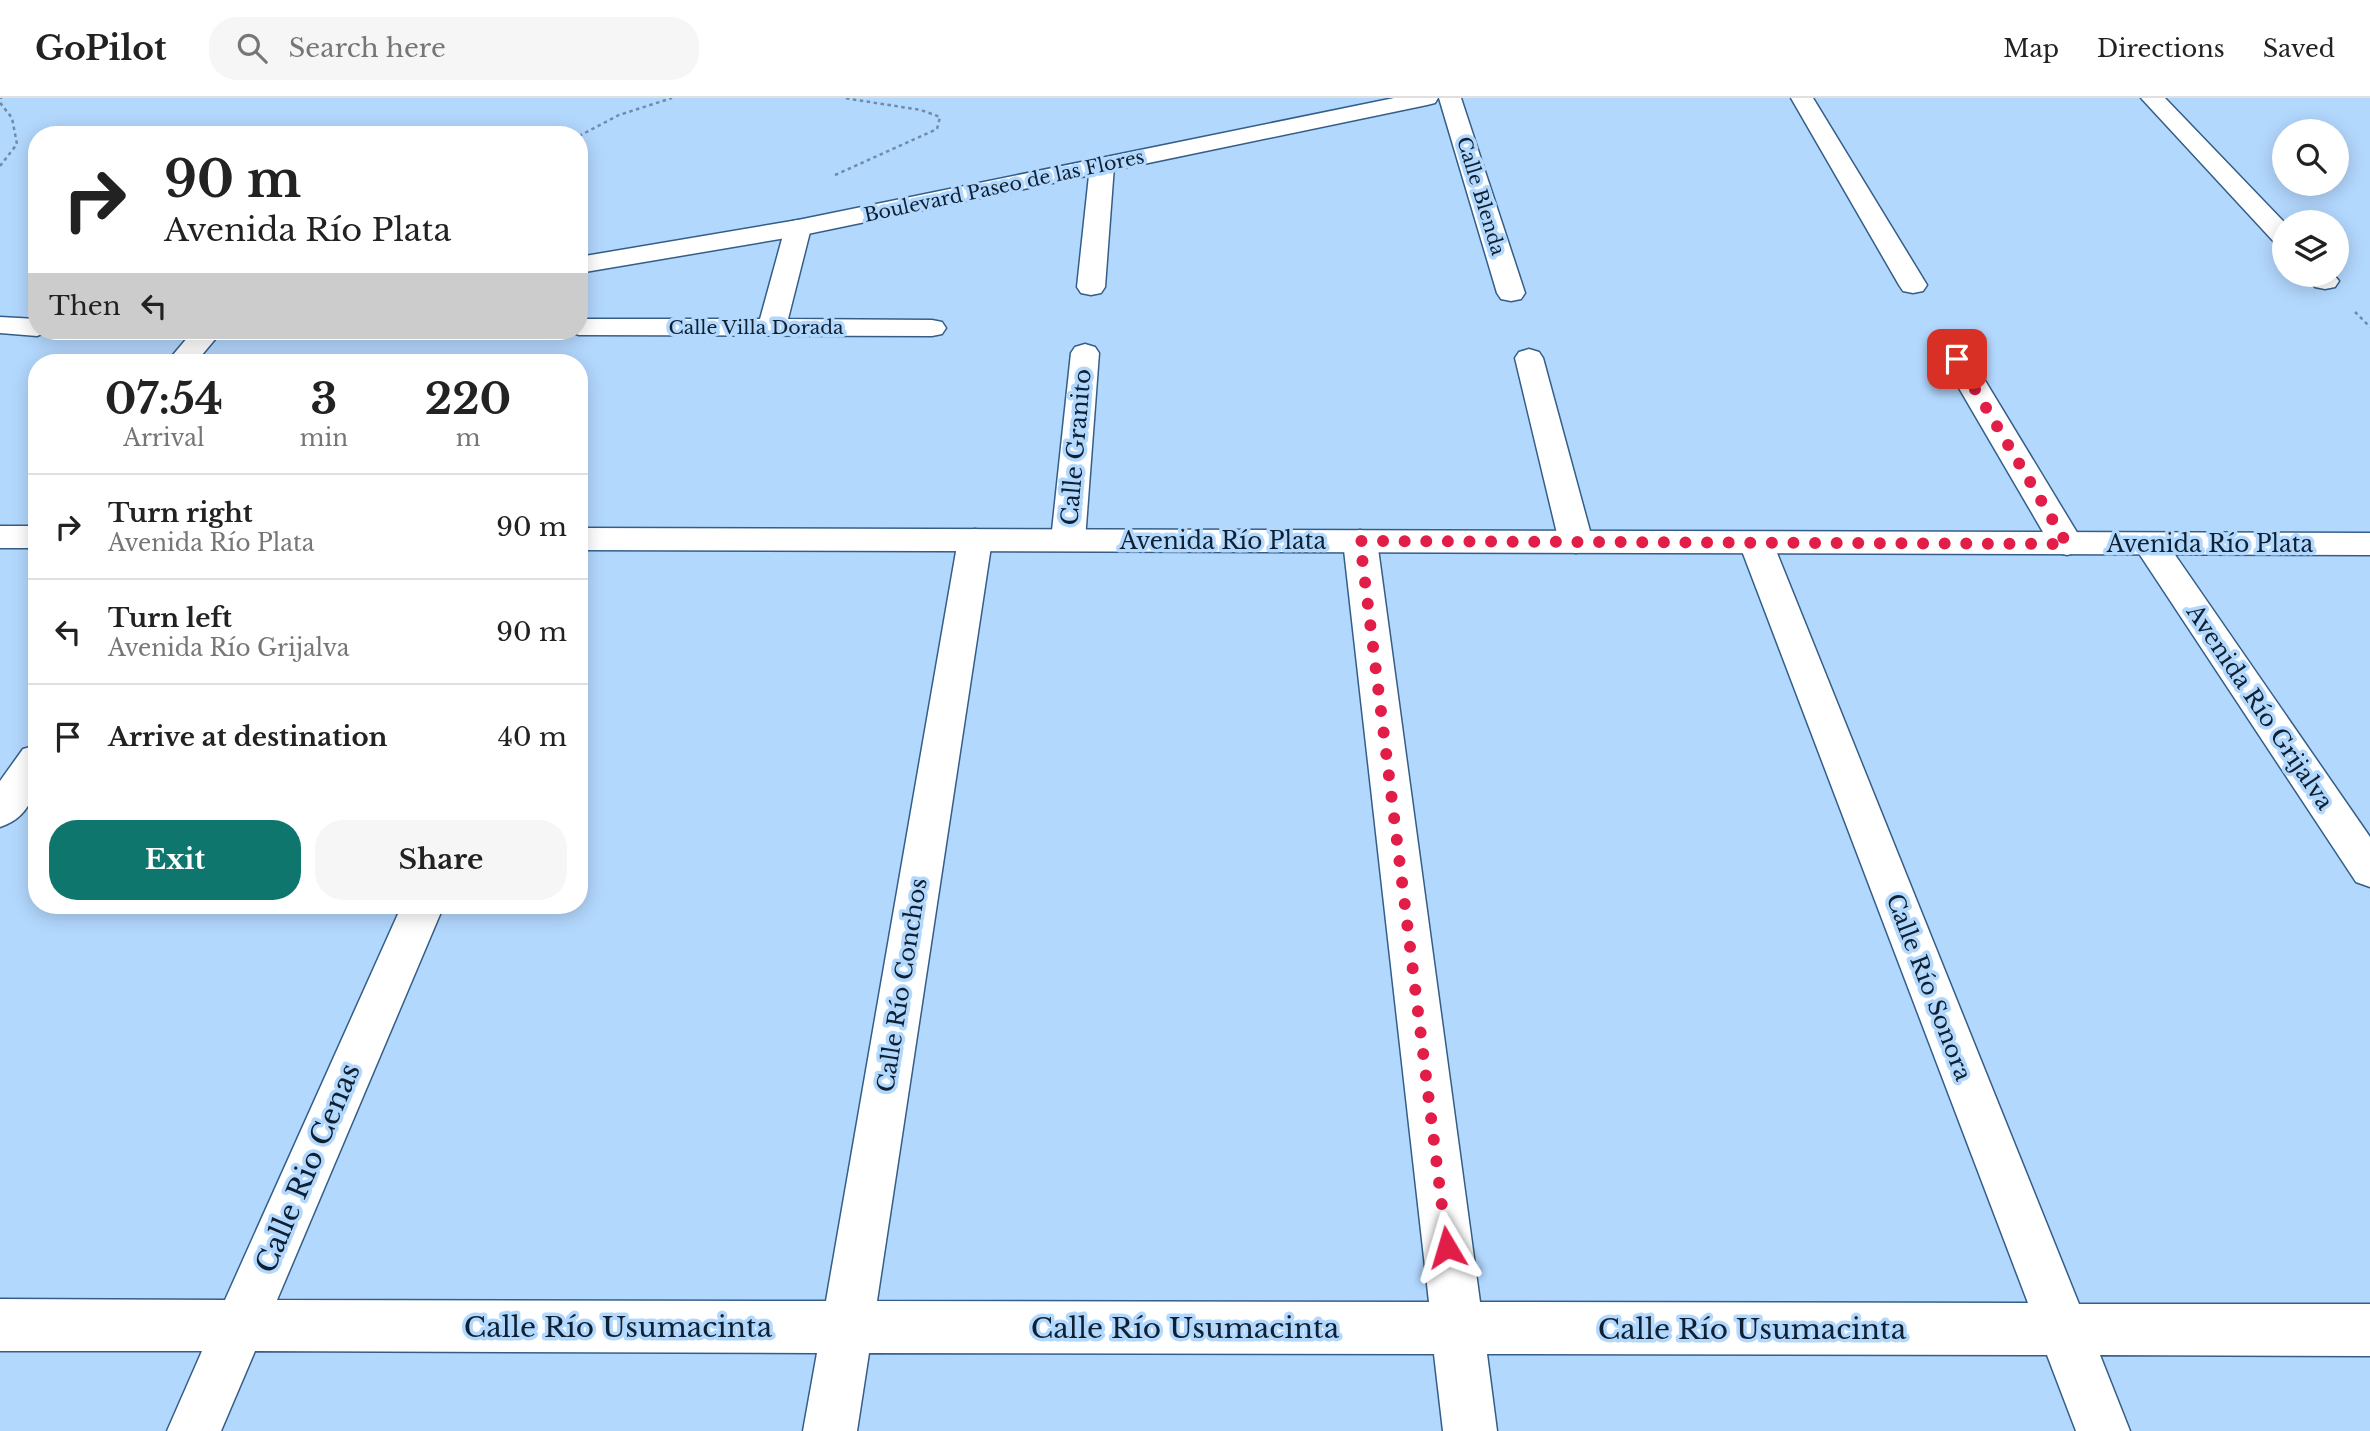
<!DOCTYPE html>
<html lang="en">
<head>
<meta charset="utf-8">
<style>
	:root { --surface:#fff; --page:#f6f6f6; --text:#222; --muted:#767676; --line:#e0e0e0; --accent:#0f766e }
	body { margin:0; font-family:"Libre Baskerville",serif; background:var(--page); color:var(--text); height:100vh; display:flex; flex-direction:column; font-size:26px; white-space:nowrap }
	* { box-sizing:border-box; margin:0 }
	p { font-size:23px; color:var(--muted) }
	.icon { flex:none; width:38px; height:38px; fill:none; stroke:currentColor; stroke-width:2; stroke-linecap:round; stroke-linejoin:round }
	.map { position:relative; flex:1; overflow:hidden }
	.sheet { position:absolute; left:28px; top:256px; width:560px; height:560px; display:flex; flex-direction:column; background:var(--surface); border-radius:28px; box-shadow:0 4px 18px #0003 }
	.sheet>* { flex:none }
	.hud { position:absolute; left:28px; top:28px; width:560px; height:214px; border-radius:28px; box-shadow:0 4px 18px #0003; background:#fff; color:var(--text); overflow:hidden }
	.controls { position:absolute; left:2272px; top:21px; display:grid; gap:14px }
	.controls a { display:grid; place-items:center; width:77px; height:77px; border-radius:50%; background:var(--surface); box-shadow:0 4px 18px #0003; font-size:35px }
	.pin { position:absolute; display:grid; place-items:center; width:60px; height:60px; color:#fff; margin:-30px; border-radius:14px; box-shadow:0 4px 10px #0006 }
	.me { position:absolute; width:77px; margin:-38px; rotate:353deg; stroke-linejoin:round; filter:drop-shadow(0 0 5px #0008) }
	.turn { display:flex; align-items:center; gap:24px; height:147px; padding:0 21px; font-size:32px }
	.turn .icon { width:91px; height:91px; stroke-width:2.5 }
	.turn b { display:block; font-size:49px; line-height:60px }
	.then { display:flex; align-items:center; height:66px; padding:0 21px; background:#0003; gap:14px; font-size:26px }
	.eta { display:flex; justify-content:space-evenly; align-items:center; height:119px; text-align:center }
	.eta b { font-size:42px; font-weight:700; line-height:49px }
	.button { display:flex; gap:14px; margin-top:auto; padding:14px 21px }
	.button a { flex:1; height:80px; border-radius:28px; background:var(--accent); color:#fff; font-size:28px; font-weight:700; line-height:80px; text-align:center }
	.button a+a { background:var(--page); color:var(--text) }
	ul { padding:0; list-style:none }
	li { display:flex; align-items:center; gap:21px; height:105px; padding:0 21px; border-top:2px solid var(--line) }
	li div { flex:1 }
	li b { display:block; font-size:26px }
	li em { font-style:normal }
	header { display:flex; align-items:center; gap:42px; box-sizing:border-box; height:98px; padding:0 35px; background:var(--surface); border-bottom:2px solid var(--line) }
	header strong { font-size:33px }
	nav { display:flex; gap:38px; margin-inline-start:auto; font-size:24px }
	.search { width:490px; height:63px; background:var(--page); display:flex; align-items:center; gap:18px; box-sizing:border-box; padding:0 24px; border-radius:28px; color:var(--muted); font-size:26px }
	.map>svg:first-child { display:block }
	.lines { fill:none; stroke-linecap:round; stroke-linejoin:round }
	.minor-casing { stroke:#345e88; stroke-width:3 }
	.tertiary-casing { stroke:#345e88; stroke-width:3 }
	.secondary-casing { stroke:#345e88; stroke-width:3 }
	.path { stroke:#6f8ca9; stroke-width:2.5; stroke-dasharray:3.5 3.5; stroke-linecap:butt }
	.minor { fill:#fff; fill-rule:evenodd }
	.tertiary { fill:#fff; fill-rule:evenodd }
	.secondary { fill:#fff; fill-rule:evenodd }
	.route { stroke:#e11d48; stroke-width:12; stroke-dasharray:0 21.6 }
	.labels { text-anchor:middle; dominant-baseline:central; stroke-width:7; stroke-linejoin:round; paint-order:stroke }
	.far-street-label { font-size:19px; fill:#0e2031; stroke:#b3d8fe }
	.street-label { font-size:23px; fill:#0e2031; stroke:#b3d8fe }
	.near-street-label { font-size:28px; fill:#0e2031; stroke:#b3d8fe }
</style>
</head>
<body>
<header>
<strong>GoPilot</strong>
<div class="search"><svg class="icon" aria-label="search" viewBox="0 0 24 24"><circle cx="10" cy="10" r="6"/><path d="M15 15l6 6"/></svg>Search here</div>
<nav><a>Map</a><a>Directions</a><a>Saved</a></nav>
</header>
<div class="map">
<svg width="2370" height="1333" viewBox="0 0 2370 1333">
	<rect width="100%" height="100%" fill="#b3d8fe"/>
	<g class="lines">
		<defs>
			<path id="minor" d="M1439 0H1461L1525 195 1521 201 1511 203 1501 201 1497 195Z
				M1791 0H1813L1927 187 1923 193 1913 195 1903 193 1899 187Z
				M2141 0H2165L2284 124V147L2275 145Z
				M1102 61 1111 63 1114 68 1105 189 1101 195 1091 197 1081 195 1077 189 1090 68 1093 63Z
				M798 122 807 124 811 130 788 221 932 222 942 224 946 230 942 236 932 238 579 237 567 233H579V221H760L785 130 789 124Z
				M2307 177H2334L2339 183 2335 189 2325 191 2315 189Z
				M193 233H222L196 264H167Z
				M1085 246 1095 249 1099 255 1085 442 1080 450 1068 453 1056 450 1051 442 1071 255 1075 249Z
				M1529 251 1539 254 1543 260 1593 444 1588 452 1576 455 1564 452 1559 444 1515 260 1519 254Z
				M1957 252 1967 255 1972 261 2084 446 2079 454 2067 457 2055 454 2050 446 1942 261 1947 255Z
				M975 431 987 434 992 442 877 1203 1429 1204 1343 443 1348 435 1360 432 1372 435 1377 443 1480 1204 2028 1205 1739 445 1744 437 1756 434 1768 437 1773 445 2079 1206H2370V1258L2100 1257 2130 1333H2076L2047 1257 1487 1256 1497 1333H1443L1434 1256 869 1255 857 1333H803L817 1255 255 1253 221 1333H167L202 1253H0V1201L225 1202 402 807H444L277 1202 826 1203 958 442 963 434Z
				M2150 435 2162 438 2370 739V789L2356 784 2138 454 2133 446 2138 438Z
				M37 647C37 681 39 716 0 729V683L23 651Z"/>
			<path id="tertiary" d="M0 428H37V450H0Z
				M579 430 2370 435V457L579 452Z"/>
			<path id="secondary" d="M1394 0H1438L1435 5 1427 7 798 138 579 175V159L798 122Z
				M0 219 37 221V233H49L37 238 0 235Z"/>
		</defs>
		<use href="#minor" class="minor-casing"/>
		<use href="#tertiary" class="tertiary-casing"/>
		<use href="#secondary" class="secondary-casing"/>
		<path class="path" d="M579 38 619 17 672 0
			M0 68 17 46 12 20 1 6V0
			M835 77 937 31 940 19 921 12 844 0
			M2355 214 2370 229"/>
		<use href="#minor" class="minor"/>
		<use href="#tertiary" class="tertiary"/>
		<use href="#secondary" class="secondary"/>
	</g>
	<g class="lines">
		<path class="route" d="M1447 1149 1360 443 2067 446 1957 261"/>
	</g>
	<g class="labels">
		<g class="far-street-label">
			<text transform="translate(1004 88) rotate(-12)">Boulevard Paseo de las Flores</text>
			<text transform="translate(1481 98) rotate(73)">Calle Blenda</text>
			<text x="756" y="229">Calle Villa Dorada</text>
		</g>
		<g class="street-label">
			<text transform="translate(1076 349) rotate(-85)">Calle Granito</text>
			<text x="1223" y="443">Avenida Río Plata</text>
			<text x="2210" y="446">Avenida Río Plata</text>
			<text transform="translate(2260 609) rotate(56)">Avenida Río Grijalva</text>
			<text transform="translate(902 887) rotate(-81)">Calle Río Conchos</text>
			<text transform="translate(1929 889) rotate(69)">Calle Río Sonora</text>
		</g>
		<g class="near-street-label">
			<text transform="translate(308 1070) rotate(-67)">Calle Rio Cenas</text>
			<text x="618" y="1229">Calle Río Usumacinta</text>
			<text x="1185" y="1230">Calle Río Usumacinta</text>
			<text x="1752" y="1231">Calle Río Usumacinta</text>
		</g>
	</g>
</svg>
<div class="controls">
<a><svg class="icon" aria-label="search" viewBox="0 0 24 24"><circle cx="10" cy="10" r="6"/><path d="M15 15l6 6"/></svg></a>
<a><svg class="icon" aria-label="layers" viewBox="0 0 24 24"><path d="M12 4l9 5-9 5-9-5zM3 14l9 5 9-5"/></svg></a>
</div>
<div class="pin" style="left:1957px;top:261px;background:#d93025"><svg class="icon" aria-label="arrive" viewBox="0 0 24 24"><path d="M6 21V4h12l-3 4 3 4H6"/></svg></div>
<svg class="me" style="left:1447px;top:1149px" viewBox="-20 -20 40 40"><path d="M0-17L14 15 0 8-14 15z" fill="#e11d48" stroke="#fff" stroke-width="4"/></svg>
<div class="hud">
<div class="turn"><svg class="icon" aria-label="right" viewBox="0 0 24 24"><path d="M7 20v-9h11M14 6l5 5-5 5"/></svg><div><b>90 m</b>Avenida Río Plata</div></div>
<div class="then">Then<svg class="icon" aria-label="left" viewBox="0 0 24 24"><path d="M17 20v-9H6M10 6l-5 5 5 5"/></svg></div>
</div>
<section class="sheet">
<div class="eta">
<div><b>07:54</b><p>Arrival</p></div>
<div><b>3</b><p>min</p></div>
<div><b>220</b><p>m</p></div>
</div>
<ul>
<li><svg class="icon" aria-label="right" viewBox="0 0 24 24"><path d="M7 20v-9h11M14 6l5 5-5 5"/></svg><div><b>Turn right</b><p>Avenida Río Plata</p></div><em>90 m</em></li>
<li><svg class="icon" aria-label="left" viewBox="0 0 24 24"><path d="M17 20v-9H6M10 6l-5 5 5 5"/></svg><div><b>Turn left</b><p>Avenida Río Grijalva</p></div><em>90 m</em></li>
<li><svg class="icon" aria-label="arrive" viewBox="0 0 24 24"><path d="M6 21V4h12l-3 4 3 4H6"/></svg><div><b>Arrive at destination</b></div><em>40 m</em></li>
</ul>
<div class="button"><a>Exit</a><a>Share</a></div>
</section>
</div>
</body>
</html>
